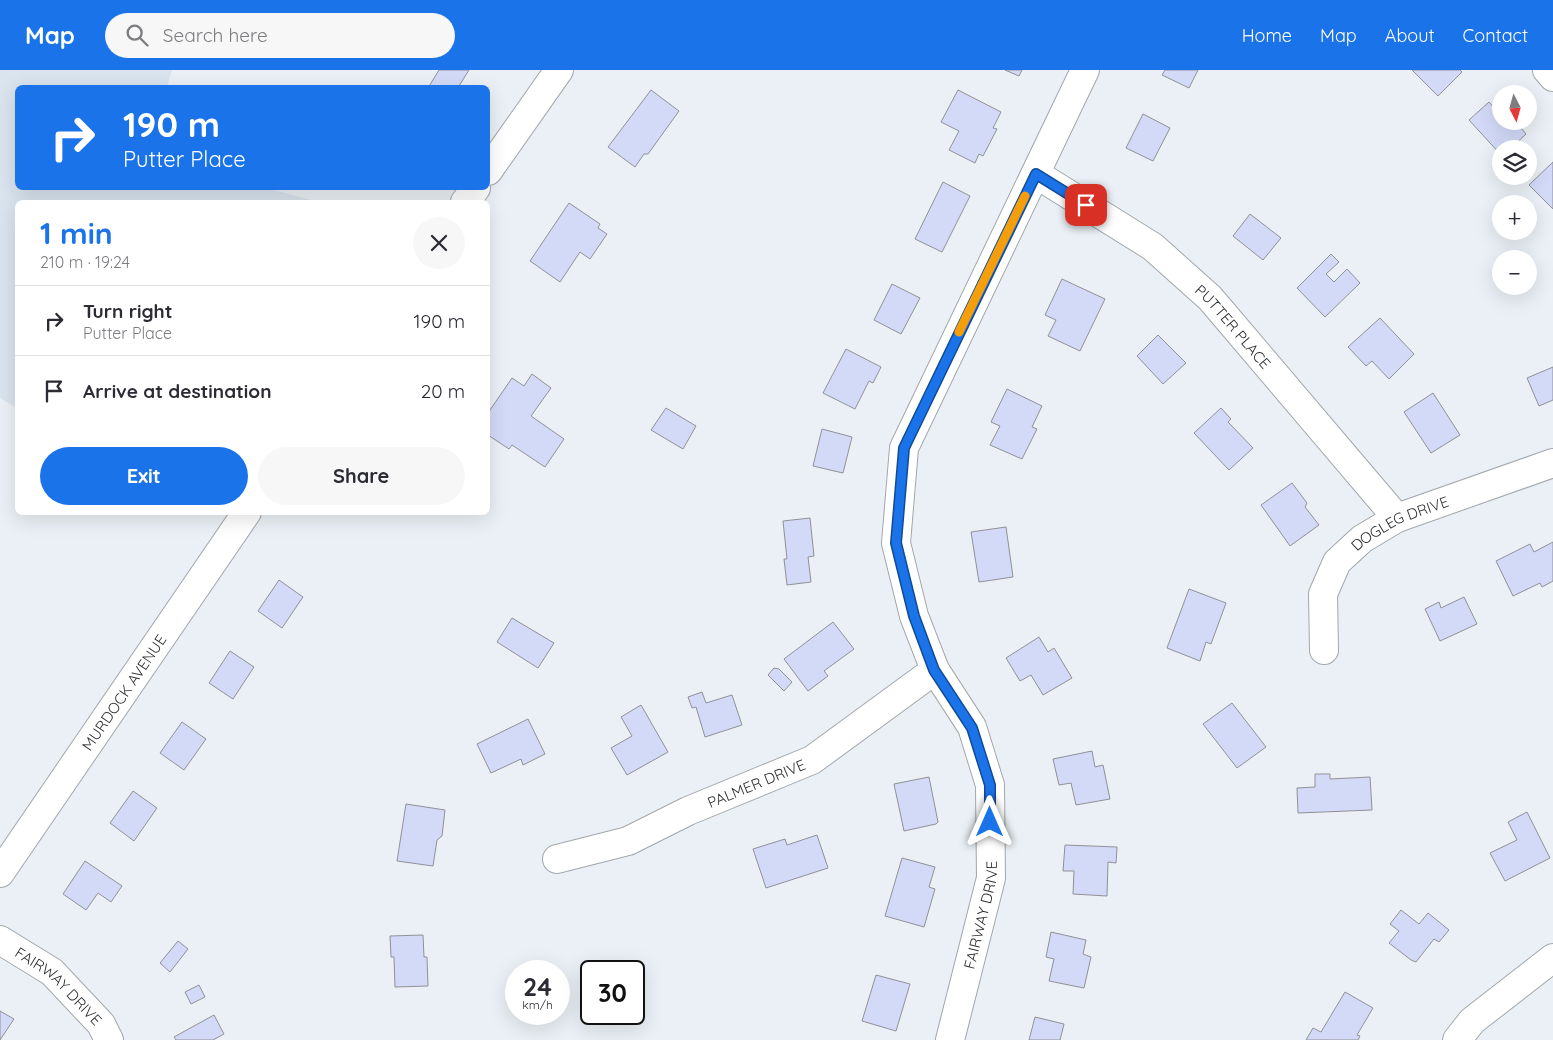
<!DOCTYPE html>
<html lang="en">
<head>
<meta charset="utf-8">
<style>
	:root { --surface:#fff; --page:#f7f7f7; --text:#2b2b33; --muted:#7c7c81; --line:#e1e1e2; --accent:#1a73e8 }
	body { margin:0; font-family:Quicksand,sans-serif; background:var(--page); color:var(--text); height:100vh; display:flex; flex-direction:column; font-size:19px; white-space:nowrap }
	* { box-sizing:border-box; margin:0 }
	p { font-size:16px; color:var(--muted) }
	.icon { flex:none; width:28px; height:28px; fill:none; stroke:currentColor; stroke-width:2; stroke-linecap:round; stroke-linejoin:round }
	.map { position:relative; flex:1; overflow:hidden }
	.side { position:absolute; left:15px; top:130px; width:475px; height:315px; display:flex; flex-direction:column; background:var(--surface); border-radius:8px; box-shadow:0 5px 20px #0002 }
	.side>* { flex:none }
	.guide { position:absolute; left:15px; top:15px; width:475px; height:105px; border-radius:8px; box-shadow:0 5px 20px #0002; background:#1a73e8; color:#fff; overflow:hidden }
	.needle { width:32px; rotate:174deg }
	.controls { position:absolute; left:1492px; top:15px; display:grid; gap:10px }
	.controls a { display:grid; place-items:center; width:45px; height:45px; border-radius:50%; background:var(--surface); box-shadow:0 5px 20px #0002; font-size:25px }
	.speed { position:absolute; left:505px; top:890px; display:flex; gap:10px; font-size:25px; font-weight:700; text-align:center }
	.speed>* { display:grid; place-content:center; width:65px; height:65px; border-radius:50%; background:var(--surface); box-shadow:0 5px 20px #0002; line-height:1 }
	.speed small { font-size:12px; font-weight:400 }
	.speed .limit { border:2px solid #111; border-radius:8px; background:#fff; color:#111 }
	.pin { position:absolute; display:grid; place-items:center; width:42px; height:42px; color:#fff; margin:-21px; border-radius:10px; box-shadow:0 2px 8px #0006 }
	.me { position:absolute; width:55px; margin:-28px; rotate:0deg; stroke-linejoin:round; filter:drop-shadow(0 0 4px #0008) }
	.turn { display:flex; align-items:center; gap:18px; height:105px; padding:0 25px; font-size:22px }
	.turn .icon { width:65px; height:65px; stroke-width:2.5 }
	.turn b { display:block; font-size:35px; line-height:42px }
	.round { display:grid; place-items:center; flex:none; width:52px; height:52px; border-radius:26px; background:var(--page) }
	.summary { display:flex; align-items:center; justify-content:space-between; height:85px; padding:0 25px }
	h1 { font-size:30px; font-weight:800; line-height:38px; color:var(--accent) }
	.primary-button { display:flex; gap:10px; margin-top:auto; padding:10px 25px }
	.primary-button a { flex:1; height:58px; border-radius:30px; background:var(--accent); color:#fff; font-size:20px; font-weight:800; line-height:58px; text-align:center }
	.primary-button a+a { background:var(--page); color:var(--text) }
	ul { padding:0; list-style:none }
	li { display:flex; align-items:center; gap:15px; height:70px; padding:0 25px; border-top:1px solid var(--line) }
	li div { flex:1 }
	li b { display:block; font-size:19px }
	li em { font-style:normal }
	header { display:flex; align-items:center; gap:30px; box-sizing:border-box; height:70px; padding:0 25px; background:var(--accent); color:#fff }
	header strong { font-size:24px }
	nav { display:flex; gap:28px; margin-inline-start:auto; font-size:18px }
	.search { width:350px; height:45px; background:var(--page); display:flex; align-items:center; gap:12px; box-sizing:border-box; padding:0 18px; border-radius:28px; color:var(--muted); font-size:19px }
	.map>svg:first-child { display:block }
	.built { fill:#d9e4ef }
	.building { fill:#d3daf8; stroke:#909197 }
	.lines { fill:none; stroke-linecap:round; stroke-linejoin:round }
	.street-casing { stroke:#a2a7ac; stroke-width:30 }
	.secondary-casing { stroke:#a2a7ac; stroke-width:30 }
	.street { stroke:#fff; stroke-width:28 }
	.secondary { stroke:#fff; stroke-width:28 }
	.route-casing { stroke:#114b97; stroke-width:12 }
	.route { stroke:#1a73e8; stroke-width:9 }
	.slow { stroke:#f59e0b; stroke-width:9 }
	.labels { text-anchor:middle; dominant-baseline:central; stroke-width:4; stroke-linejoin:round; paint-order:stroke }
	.street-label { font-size:15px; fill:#2e3032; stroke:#fff }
</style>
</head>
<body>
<header>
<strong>Map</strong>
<div class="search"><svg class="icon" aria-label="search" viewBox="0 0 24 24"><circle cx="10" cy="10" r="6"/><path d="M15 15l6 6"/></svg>Search here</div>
<nav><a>Home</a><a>Map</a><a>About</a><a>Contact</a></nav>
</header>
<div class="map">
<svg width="1553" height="970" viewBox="0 0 1553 970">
	<rect width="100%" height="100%" fill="#eaf0f5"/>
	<path class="built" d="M0 0H172L167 17 18 18V118H267L318 132H18L17 338 0 328Z"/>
	<path class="building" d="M439 0H469L459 16 462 18H428Z
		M1005 0H1022L1019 6Z
		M1165 0H1198L1189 18 1162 5Z
		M1412 0H1460L1462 2 1438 26Z
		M651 20 679 41 648 84H644L635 97 608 77Z
		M958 20 1001 42 993 58 997 59 983 86 979 84 975 93 949 80 959 61 941 52Z
		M1489 32 1501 45V51H1515L1526 64 1510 79H1501V85L1469 50Z
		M1143 44 1170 58 1153 91 1126 78Z
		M1553 92V139L1529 115Z
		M943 112 970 126 942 182 915 169Z
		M569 133 600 154 598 158 607 164 590 189 580 182 560 212 530 191Z
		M1250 144 1281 168 1263 190 1233 166Z
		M1331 184 1339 192 1326 204 1334 212 1347 199 1360 213 1325 247 1297 218Z
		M1062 209 1105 229 1080 281 1048 266 1056 250 1045 245Z
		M892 214 920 228 901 264 874 250Z
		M1380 248 1414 284 1389 309 1372 291 1366 296 1348 277Z
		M1158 265 1186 293 1163 314 1137 286Z
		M846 279 881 297 873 313 869 311 855 339 823 323Z
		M1553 297V330L1539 336 1527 308Z
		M532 304 551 318 531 346 564 369 545 397 512 375 509 379 488 365V343L512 308 524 316Z
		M1007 319 1042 336 1032 357 1037 359 1022 389 990 375 1000 356 991 352Z
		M1433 323 1460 365 1431 383 1404 342Z
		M666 338 696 356 683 379 651 360Z
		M1221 338 1231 349 1228 352 1253 378 1229 400 1194 363Z
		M822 359 852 367 843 403 813 396Z
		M1292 413 1307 433 1305 437 1319 455 1290 476 1261 435Z
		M810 448 814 486 808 487 811 512 787 515 784 489H787L783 451Z
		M1006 457 1013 507 979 512 971 462Z
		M1553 472V511L1542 517 1540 513 1513 526 1496 491 1530 474 1534 482Z
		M279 510 303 527 282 558 258 541Z
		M1189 519 1226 533 1211 574 1206 572 1200 591 1167 578Z
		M1464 527 1477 554 1440 571 1425 539 1439 532 1441 538Z
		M512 548 554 573 538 598 497 572Z
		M833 552 854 579 824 601 828 606 808 621 784 589Z
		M1039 567 1048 582 1054 578 1072 608 1043 625 1031 605 1020 611 1006 588Z
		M230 581 254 597 233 629 209 613Z
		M774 598 779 599 792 612 784 621 768 605Z
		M702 622 706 633 732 625 742 655 705 667 696 637 692 638 688 627Z
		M1232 633 1266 677 1237 698 1203 654Z
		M641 635 668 682 627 705 611 678 632 666 621 647Z
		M528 649 545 684 523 695 521 689 491 703 477 674Z
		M182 652 206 669 184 700 160 683Z
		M1092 681 1095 697 1103 695 1110 729 1076 735 1071 713 1059 715 1053 689Z
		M1315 704H1330V709L1370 707 1372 740 1298 743 1297 718 1315 717Z
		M929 707 938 752 936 754 904 761 894 714Z
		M133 721 157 738 134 771 110 753Z
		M406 734 445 740 442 766 437 770 433 796 397 791Z
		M1527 742 1550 788 1505 811 1490 783 1517 770 1508 752Z
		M817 765 828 798 766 818 753 779 785 769 787 775Z
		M1065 775 1117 777 1116 793 1108 792 1107 826 1073 824 1074 801H1063Z
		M902 788 935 797 929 817 935 819 924 857 885 846Z
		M85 791 122 816 111 832 98 823 86 840 63 824Z
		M1401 840 1419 854 1428 843 1449 860 1439 872 1434 869 1416 892 1411 890 1389 873 1399 861 1390 854Z
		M1051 862 1086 870 1083 884 1091 887 1084 918 1049 911 1054 889 1046 887Z
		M423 865 424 887H427L428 916 395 917 394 887H391L390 866Z
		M178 871 188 879 170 902 160 893Z
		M876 905 910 914 896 961 862 951Z
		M199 915 205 927 191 934 185 922Z
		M1345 922 1373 938 1357 965 1360 966 1358 970H1306L1313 958 1321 962Z
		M0 941 14 949 0 970Z
		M214 945 224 964 213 970H176L174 967Z
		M1035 947 1064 954 1060 970H1029Z"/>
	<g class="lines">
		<defs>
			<g id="street">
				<path d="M1547 0 1553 7"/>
				<path id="s1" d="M1036 104 1153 177 1210 228 1397 448"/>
				<path id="s2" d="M1324 580 1323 524 1337 492 1362 469 1397 448 1553 393"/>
				<path id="s3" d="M557 789 628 771 688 741 812 690 935 600"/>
				<path id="s4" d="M0 870 52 902 101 954 109 970"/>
				<path id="s5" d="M950 970 991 808 990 715 972 657 935 600 914 546 896 473 904 378 1085 0"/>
				<path d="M1457 970 1472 951 1553 888"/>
			</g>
			<g id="secondary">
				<path d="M488 101 559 0"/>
				<path d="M465 132 476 118"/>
				<path id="s6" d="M0 803 247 442"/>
			</g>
		</defs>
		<use href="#street" class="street-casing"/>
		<use href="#secondary" class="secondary-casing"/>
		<use href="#street" class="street"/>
		<use href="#secondary" class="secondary"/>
	</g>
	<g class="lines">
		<defs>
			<path id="route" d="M990 752V715L972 658 934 600 914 546 896 473 904 378 1036 104 1086 135"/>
		</defs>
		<use href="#route" class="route-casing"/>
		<use href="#route" class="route"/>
		<path class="slow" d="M959 262 1025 126"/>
	</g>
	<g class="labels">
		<g class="street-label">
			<text stroke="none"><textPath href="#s1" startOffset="251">PUTTER PLACE</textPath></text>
			<text stroke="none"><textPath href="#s2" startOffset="166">DOGLEG DRIVE</textPath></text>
			<text stroke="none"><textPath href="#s6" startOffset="219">MURDOCK AVENUE</textPath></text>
			<text stroke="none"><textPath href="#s3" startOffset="214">PALMER DRIVE</textPath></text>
			<text stroke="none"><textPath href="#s5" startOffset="129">FAIRWAY DRIVE</textPath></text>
			<text stroke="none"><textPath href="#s4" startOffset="75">FAIRWAY DRIVE</textPath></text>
		</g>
	</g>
</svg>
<div class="controls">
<a><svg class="needle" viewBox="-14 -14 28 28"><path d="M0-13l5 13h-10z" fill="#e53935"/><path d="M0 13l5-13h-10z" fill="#7c7c81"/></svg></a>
<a><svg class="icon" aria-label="layers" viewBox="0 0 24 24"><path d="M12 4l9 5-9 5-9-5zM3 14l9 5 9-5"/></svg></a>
<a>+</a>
<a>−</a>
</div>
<div class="speed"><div>24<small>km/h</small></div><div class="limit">30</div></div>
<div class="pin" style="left:1086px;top:135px;background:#d93025"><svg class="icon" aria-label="arrive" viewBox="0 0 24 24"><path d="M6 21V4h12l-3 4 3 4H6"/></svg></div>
<svg class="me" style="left:990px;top:752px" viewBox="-20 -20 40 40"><path d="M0-17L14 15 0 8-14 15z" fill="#1a73e8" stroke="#fff" stroke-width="4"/></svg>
<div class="guide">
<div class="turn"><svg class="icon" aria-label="right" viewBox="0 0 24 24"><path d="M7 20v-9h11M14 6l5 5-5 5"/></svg><div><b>190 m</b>Putter Place</div></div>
</div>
<section class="side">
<div class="summary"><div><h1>1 min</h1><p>210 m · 19:24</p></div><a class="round"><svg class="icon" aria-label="close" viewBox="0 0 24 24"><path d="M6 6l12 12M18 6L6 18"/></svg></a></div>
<ul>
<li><svg class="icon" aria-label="right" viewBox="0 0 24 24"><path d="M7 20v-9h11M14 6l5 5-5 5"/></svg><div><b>Turn right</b><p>Putter Place</p></div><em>190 m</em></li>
<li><svg class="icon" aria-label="arrive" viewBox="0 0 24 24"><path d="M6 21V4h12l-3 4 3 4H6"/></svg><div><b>Arrive at destination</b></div><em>20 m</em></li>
</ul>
<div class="primary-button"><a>Exit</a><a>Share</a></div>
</section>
</div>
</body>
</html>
